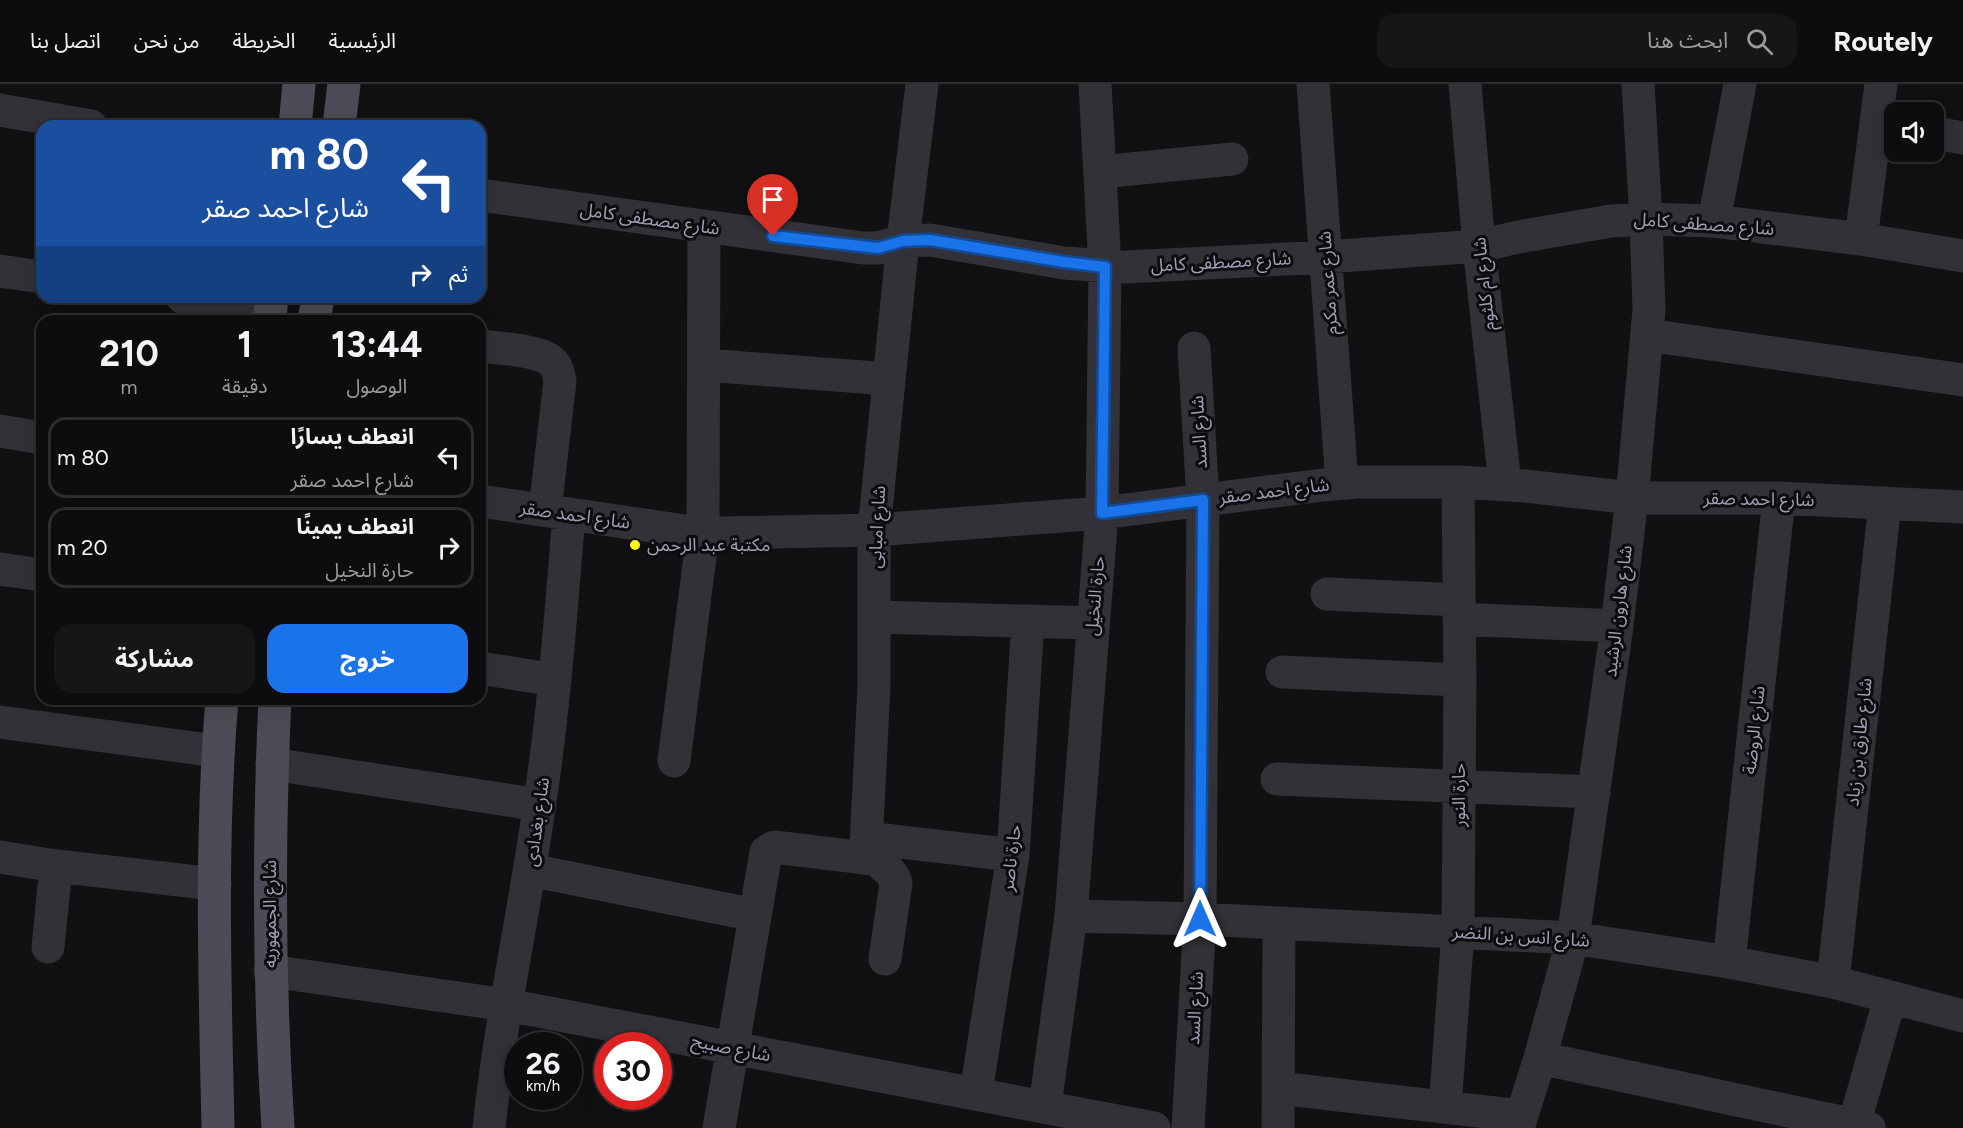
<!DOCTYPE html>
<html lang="ar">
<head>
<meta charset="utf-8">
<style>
	:root { --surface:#0d0c0e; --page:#161517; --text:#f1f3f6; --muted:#9a9b9e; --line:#2d2c2e; --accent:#1a73e8 }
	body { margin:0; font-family:Figtree,"Noto Sans Arabic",sans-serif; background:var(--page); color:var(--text); direction:rtl; height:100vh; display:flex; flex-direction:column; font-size:22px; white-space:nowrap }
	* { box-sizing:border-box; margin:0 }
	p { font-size:20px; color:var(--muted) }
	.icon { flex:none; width:33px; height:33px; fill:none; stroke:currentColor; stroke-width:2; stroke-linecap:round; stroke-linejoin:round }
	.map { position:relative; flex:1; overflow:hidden; direction:ltr }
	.side { position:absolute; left:36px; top:231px; width:450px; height:390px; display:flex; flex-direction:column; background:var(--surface); border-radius:18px; box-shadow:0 6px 24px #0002,0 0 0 2px var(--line); direction:rtl }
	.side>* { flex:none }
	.top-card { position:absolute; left:36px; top:36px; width:450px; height:183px; border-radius:18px; box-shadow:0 6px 24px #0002,0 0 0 2px var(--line); direction:rtl; background:#1a4fa0; color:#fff; overflow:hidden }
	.tools { position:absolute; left:1884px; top:18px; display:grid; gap:12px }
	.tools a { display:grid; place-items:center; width:60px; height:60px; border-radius:12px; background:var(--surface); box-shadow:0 6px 24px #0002,0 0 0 2px var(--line); font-size:30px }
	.speed { position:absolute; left:504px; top:948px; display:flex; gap:12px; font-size:30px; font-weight:700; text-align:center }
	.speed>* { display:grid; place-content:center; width:78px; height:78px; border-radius:50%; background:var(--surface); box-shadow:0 6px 24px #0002,0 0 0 2px var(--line); line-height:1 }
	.speed small { font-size:15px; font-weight:400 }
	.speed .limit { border:9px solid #d22; background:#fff; color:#111 }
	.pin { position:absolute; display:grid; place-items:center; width:51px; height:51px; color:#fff; margin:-62px -26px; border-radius:50% 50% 50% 0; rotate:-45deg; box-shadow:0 0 6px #0007 }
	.pin .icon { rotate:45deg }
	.me { position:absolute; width:66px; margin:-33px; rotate:0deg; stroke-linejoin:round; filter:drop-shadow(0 0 4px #0008) }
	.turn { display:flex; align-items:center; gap:21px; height:126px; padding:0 18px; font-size:27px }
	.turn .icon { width:78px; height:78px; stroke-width:2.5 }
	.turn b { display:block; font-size:42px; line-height:51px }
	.then { display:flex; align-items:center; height:57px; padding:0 18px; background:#0003; gap:12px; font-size:22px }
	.eta { display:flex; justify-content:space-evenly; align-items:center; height:102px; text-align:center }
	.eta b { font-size:36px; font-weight:700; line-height:42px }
	.button { display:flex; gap:12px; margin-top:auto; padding:12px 18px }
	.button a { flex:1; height:69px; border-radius:18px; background:var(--accent); color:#fff; font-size:24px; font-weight:700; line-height:69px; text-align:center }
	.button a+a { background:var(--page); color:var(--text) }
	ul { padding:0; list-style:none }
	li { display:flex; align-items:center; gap:18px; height:81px; margin:0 12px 9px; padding:0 6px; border:3px solid var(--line); border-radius:18px }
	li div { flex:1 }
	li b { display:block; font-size:22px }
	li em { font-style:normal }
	header { display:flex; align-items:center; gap:36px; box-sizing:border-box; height:84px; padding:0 30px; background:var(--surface); border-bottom:2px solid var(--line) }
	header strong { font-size:28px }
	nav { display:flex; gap:33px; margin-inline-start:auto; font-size:21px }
	.search { width:420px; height:54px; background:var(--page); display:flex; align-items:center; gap:15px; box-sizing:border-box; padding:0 21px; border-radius:18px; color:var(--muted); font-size:22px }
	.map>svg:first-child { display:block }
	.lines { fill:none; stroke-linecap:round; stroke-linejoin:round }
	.minor { stroke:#323137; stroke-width:33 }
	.major { stroke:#4d4c56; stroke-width:33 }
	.route-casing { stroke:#114b97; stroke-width:15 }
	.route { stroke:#1a73e8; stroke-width:10 }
	.poi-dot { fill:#fff21b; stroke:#0c0b0d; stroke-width:2 }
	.labels { text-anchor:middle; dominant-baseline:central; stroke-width:6; stroke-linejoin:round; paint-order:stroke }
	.street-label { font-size:18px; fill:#a0a0b4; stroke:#0c0b0d }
	.poi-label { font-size:18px; fill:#a0a0b4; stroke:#0c0b0d; text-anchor:start }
</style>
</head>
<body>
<header>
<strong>Routely</strong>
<div class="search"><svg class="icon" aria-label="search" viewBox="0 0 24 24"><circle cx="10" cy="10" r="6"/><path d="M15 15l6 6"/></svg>ابحث هنا</div>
<nav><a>الرئيسية</a><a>الخريطة</a><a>من نحن</a><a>اتصل بنا</a></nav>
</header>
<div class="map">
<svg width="1963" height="1044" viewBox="0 0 1963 1044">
	<rect width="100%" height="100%" fill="#111012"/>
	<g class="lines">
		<path class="minor" d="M1313 0 1342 399
			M1465 0 1479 162 1505 400
			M0 26 91 42
			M1934 49 1963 54
			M1100 88 1232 75
			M480 111 863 164H878L903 157 930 156 1064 179 1125 183 1326 173 1479 162 1518 153 1611 137 1646 135 1714 137 1861 155 1963 172
			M1714 137 1740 0
			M1861 155 1881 0
			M0 187 42 193
			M182 213 271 226
			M1647 251 1963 296
			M480 262C498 264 536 266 550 276 557 281 558 288 560 297L545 426
			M704 281 889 295
			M0 347 42 354
			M480 417 685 447 720 449 874 446 1102 429 1323 401 1358 398H1458L1525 402 1632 414H1779L1963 423
			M0 485 42 491
			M1327 510 1459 516
			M875 533 1093 539
			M1459 535 1617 542
			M480 584 555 596
			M1282 588 1460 596
			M0 638 217 667
			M674 677 703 449 704 143
			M272 680 540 721
			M1277 695 1594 708
			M867 754 1013 771
			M0 773 56 782 215 800
			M530 786 755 831
			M1071 832 1200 835 1573 854 1729 878 1833 898 1963 932
			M48 863 56 782
			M885 875 896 799C891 781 872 779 866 762L874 601V446L903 157 922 0
			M1729 878 1779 414
			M270 887 507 921 1154 1044
			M1833 898 1885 419
			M1540 974 1869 1044
			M1278 1004 1521 1032
			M976 1009 1013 771 1028 537
			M1045 1022 1071 832 1102 429 1105 183 1095 0
			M1445 1023 1458 848 1460 596 1458 398
			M489 1044C500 937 524 831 539 724 554 627 561 528 569 430
			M719 1044 766 768 774 763 874 775
			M1188 1044 1200 835 1203 416 1194 264
			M1278 1044 1279 840
			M1518 1044 1540 974 1573 854 1617 542 1632 414 1649 226 1646 135 1638 0
			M1853 1044 1890 914"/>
		<path class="major" d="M295 42 299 0
			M339 42 344 0
			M269 237 272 213
			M314 237 318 213
			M275 615C268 758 269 901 278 1044
			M218 1044C215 901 210 757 222 615"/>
	</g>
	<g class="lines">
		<defs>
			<path id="route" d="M773 152 878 164 903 157 930 156 1064 178 1105 183 1102 429 1203 416 1200 835"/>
		</defs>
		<use href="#route" class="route-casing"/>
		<use href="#route" class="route"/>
	</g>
	<circle class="poi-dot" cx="635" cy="461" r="6"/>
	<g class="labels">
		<g class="street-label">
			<text transform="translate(650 135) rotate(8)">شارع مصطفى كامل</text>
			<text transform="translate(1704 140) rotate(4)">شارع مصطفى كامل</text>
			<text transform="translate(1221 178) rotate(-3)">شارع مصطفى كامل</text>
			<text transform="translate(1328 199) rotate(-94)">شارع عمر مكرم</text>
			<text transform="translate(1484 200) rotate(-96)">شارع ام كلثوم</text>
			<text transform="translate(1199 348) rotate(-93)">شارع السد</text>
			<text transform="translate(1274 407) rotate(-7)">شارع احمد صقر</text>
			<text transform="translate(1759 415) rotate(1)">شارع احمد صقر</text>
			<text transform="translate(575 431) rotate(8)">شارع احمد صقر</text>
			<text transform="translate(877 443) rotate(-87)">شارع امبابى</text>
			<text transform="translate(1095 512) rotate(-85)">حارة النخيل</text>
			<text transform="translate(1618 527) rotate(-83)">شارع هارون الرشيد</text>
			<text transform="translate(1754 646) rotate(-84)">شارع الروضة</text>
			<text transform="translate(1859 658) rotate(-84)">شارع طارق بن زياد</text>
			<text transform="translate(1459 711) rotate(-90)">حارة النور</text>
			<text transform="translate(537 738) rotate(-82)">شارع بغدادى</text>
			<text transform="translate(1011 774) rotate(-83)">حارة ناصر</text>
			<text transform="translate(270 830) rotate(-90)">شارع الجمهوريه</text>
			<text transform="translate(1521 852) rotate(4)">شارع انس بن النضر</text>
			<text transform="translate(1195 924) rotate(-87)">شارع السد</text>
			<text transform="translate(731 964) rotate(11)">شارع صبيح</text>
		</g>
		<g class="poi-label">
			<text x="647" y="461">مكتبة عبد الرحمن</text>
		</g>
	</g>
</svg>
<div class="tools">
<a><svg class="icon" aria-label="sound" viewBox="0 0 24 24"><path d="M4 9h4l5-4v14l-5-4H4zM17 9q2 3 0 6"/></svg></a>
</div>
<div class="speed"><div>26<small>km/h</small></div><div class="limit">30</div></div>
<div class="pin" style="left:773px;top:152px;background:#d93025"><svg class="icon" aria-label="arrive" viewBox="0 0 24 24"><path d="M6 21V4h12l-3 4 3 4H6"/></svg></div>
<svg class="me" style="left:1200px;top:835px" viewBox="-20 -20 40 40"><path d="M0-17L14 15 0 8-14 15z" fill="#1a73e8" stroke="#fff" stroke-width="4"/></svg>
<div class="top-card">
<div class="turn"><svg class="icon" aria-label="left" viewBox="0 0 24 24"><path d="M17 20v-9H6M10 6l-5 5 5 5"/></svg><div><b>80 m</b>شارع احمد صقر</div></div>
<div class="then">ثم<svg class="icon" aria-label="right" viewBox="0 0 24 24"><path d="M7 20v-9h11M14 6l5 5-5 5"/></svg></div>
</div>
<section class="side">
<div class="eta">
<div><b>13:44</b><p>الوصول</p></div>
<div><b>1</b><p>دقيقة</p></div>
<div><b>210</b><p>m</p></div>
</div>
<ul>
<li><svg class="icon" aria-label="left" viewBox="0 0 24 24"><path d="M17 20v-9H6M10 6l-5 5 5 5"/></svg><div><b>انعطف يسارًا</b><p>شارع احمد صقر</p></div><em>80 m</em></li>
<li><svg class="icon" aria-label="right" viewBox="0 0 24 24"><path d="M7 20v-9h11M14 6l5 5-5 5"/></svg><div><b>انعطف يمينًا</b><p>حارة النخيل</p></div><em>20 m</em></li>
</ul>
<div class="button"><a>خروج</a><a>مشاركة</a></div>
</section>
</div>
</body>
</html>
